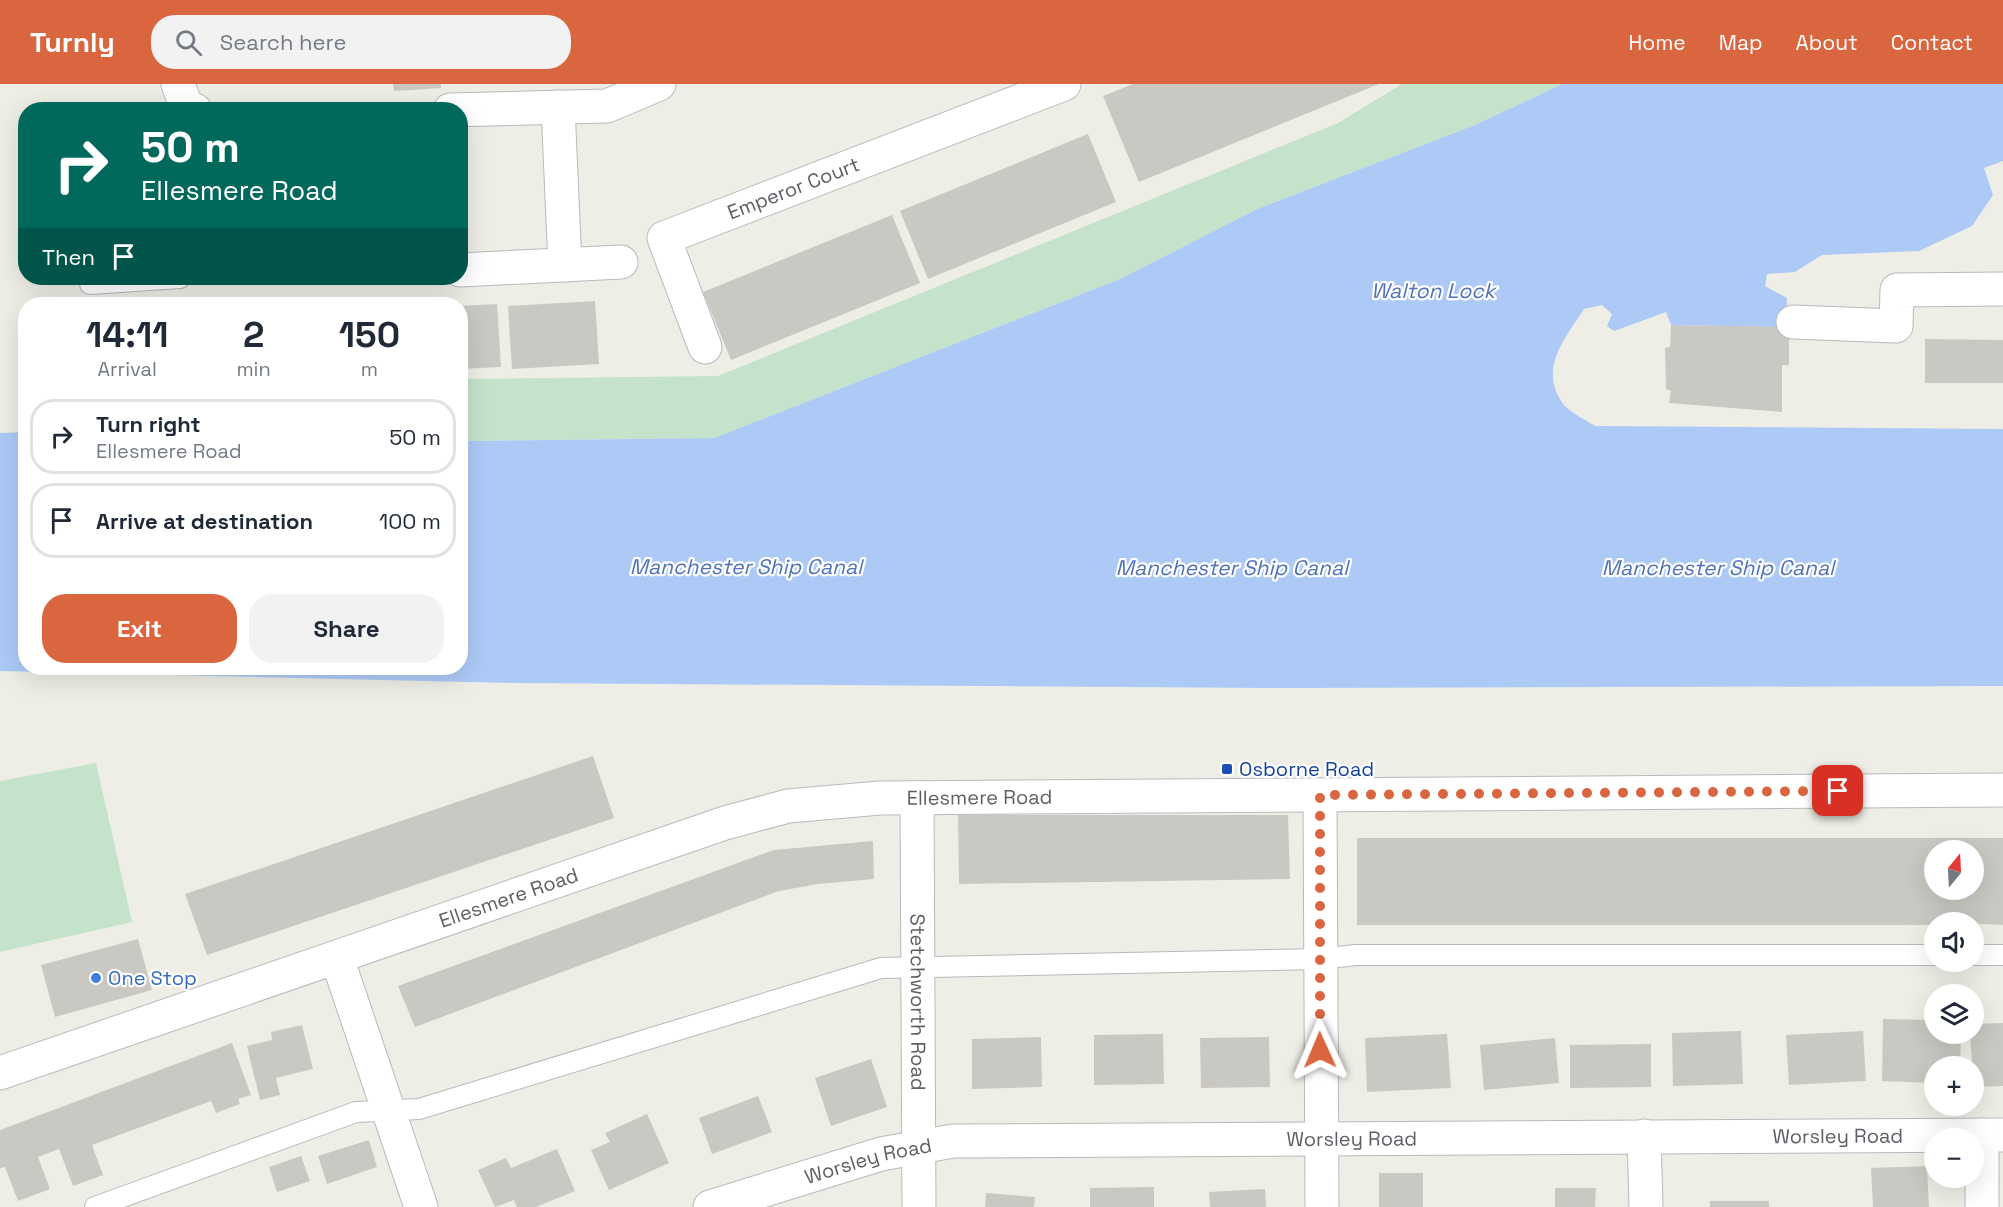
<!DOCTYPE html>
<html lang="en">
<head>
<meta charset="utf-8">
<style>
	:root { --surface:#fff; --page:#f2f2f3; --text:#1f2937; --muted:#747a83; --line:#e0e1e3; --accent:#da6640 }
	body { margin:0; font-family:"Space Grotesk",sans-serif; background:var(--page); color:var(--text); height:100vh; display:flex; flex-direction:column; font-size:22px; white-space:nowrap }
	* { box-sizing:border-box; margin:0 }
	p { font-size:20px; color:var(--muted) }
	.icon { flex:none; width:33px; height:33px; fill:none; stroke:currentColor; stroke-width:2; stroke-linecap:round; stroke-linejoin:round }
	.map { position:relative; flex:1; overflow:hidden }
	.panel { position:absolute; left:18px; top:213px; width:450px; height:378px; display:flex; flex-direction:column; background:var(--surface); border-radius:24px; box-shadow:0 6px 24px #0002 }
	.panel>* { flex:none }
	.top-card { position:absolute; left:18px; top:18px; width:450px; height:183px; border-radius:24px; box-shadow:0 6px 24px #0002; background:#00695c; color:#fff; overflow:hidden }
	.needle { width:39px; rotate:18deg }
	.buttons { position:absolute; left:1924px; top:756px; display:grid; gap:12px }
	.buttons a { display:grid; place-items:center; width:60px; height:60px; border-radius:50%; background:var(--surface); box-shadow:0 6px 24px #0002; font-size:30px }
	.pin { position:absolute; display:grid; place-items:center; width:51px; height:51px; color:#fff; margin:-26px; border-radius:12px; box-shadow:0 3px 9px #0006 }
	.me { position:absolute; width:66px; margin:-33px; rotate:359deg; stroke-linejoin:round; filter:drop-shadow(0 0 4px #0008) }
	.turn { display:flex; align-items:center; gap:21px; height:126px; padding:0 24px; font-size:27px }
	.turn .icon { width:78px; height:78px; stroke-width:2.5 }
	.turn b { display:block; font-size:42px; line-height:51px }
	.then { display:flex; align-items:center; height:57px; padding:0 24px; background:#0003; gap:12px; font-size:22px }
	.eta { display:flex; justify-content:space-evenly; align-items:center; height:102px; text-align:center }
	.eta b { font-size:36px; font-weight:700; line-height:42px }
	.primary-button { display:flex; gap:12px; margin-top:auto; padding:12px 24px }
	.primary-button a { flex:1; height:69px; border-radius:24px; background:var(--accent); color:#fff; font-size:24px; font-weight:700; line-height:69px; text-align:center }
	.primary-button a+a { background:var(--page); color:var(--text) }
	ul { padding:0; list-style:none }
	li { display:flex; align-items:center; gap:18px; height:75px; margin:0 12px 9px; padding:0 12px; border:3px solid var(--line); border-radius:24px }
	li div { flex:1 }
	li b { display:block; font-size:22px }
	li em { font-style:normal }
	header { display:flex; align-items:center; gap:36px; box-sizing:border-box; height:84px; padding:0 30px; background:var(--accent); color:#fff }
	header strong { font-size:28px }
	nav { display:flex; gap:33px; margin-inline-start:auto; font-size:21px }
	.search { width:420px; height:54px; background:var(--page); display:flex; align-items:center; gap:15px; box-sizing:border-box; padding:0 21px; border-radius:24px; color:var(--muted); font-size:22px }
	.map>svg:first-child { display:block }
	.green { fill:#c5e3ca }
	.water { fill:#adcaf7 }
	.building { fill:#cac8c2; fill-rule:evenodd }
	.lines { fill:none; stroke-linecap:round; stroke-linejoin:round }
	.service-casing { stroke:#b8b9be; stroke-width:22 }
	.minor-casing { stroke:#b8b9be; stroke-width:35 }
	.secondary-casing { stroke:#b9bac0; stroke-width:35 }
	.service { stroke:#fff; stroke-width:20 }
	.minor { stroke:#fff; stroke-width:33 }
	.secondary { stroke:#fff; stroke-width:33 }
	.route { stroke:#da6640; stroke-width:10; stroke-dasharray:0 18 }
	.transit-dot { fill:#1a4fb4; stroke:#fff; stroke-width:2 }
	.shop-dot { fill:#3f7fe0; stroke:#fff; stroke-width:2 }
	.labels { text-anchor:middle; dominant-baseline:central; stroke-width:4.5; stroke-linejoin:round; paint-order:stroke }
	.street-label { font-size:20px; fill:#5d5f65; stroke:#fff }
	.transit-label { font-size:20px; fill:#164399; stroke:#fff; text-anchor:start }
	.shop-label { font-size:20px; fill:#366cbe; stroke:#fff; text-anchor:start }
	.water-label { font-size:21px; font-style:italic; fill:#5172b9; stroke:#fff }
</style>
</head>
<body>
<header>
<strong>Turnly</strong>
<div class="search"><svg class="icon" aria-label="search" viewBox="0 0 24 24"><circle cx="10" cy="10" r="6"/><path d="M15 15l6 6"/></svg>Search here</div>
<nav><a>Home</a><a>Map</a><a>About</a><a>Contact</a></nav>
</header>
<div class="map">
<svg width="2003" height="1123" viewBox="0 0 2003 1123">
	<rect width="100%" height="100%" fill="#eeeee6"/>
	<path class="green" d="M1402 0H1562L1475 41 1257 125 1120 195 714 354 461 357 460 295 718 292 1338 39Z
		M96 679 132 838 0 868V697Z"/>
	<path class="water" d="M1562 0H2003V77L1984 84 1993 111 1972 142 1919 167 1822 171 1795 188 1767 190 1765 202 1787 214 1786 243 1671 241 1666 228 1614 247 1607 242 1612 230 1602 221 1584 225C1565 255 1537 285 1564 321 1571 329 1586 336 1595 342L2003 345V602L1285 604 513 599 0 587V349L25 348 26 584H460L461 357 714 354 1120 195 1257 125 1475 41Z"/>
	<path class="building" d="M393 0H441V4L394 7Z
		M1133 0H1379L1139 98 1103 12Z
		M1088 50 1116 118 928 195 900 127Z
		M892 131 920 199 731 276 703 208Z
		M595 217 599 280 512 285 508 222Z
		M497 220 501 283 460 285V222Z
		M1671 241 1789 243V281H1782V328L1669 319 1671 307 1666 305 1665 264 1670 263Z
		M1925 255 2003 256V299H1925Z
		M593 672 614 734 207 871 185 810Z
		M958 731H1288L1290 795 959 800Z
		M1357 754H2003V841L1935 838V841H1357ZM1935 766H1974V806H1935Z
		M873 757 874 795 818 800 779 807 415 943 398 902 774 766Z
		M138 855 152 906 55 933 41 881Z
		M1883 935 1935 936V950H1961L1960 982H1935V999L1882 997Z
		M2003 939V1002L1974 1003 1970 950H1974V940Z
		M302 941 313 985 276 994 280 1011 260 1016 247 962 272 956 271 948Z
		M1741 947 1743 1000 1673 1002 1672 949Z
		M1863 947 1866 997 1789 1001 1786 951Z
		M1163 950 1164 1000 1094 1001V951Z
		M1447 950 1451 1004 1367 1008 1365 954Z
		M1041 953 1042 1003 972 1005V955Z
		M1269 953 1270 1003 1201 1004 1200 954Z
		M1555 954 1559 999 1484 1006 1480 961Z
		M232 959 251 1011 238 1015 240 1020 216 1029 211 1017 92 1061 103 1091 73 1102 59 1065 38 1073 50 1105 18 1117 5 1083 0 1084V1046Z
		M1651 960V1003L1570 1004V961Z
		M871 975 887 1023 831 1042 815 994Z
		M758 1012 772 1048 712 1070 699 1034Z
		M647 1030 669 1079 609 1106 591 1066 610 1058 605 1049Z
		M369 1056 377 1083 327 1100 318 1072Z
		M557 1065 575 1107 536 1123H517L514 1116 495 1123 478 1086 506 1074 511 1084Z
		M301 1072 310 1097 277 1108 269 1083Z
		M1927 1082 1929 1123H1873L1871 1084Z
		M1379 1089H1423V1123H1379Z
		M1154 1103V1123H1090V1104Z
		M1555 1104H1596L1595 1123H1555Z
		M1265 1105 1266 1123H1210L1209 1108Z
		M986 1109 1035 1113 1034 1123H985Z
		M1710 1117H1769V1123H1710Z"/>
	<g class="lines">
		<defs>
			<path id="service" d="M90 200 180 194
				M1974 871H2003
				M95 1123 356 1028 419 1025 881 884 1319 875 1356 871H1935"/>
			<g id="minor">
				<path d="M178 0 186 22 195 26"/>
				<path d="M558 23 565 181"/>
				<path d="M450 26 607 22 659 0"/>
				<path d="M460 186 621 178"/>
				<path d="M1793 238 1896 242 1897 206 2003 205"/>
				<path id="s1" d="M705 263 664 154 1064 0"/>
				<path d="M1320 711 1322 1123"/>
				<path id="s2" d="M917 714 919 1123"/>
				<path d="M337 874 421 1123"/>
				<path d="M1982 1051V1123"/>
				<path d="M1644 1052 1646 1123"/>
				<path id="s3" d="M710 1123 881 1070 953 1057 2003 1051"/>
			</g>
			<g id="secondary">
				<path id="s4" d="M0 989 725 739 788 722 880 714 2003 706"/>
			</g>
		</defs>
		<use href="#service" class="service-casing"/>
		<use href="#minor" class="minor-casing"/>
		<use href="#secondary" class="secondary-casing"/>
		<use href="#service" class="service"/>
		<use href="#minor" class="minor"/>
		<use href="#secondary" class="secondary"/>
	</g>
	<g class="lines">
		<path class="route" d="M1320 966V711L1838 707"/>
	</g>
	<rect class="transit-dot" x="1221" y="679" width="12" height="12" rx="3"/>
	<circle class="shop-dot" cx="96" cy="894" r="6"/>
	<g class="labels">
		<g class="street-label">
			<text stroke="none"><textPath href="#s1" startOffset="255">Emperor Court</textPath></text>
			<text stroke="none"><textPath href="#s4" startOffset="1024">Ellesmere Road</textPath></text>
			<text stroke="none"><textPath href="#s4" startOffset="538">Ellesmere Road</textPath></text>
			<text stroke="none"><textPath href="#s2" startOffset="204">Stetchworth Road</textPath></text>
			<text stroke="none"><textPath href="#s3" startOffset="1137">Worsley Road</textPath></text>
			<text stroke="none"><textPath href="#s3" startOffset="651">Worsley Road</textPath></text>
			<text stroke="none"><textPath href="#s3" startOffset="165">Worsley Road</textPath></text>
		</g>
		<g class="transit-label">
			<text x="1239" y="685">Osborne Road</text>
		</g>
		<g class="shop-label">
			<text x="108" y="894">One Stop</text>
		</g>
		<g class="water-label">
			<text x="1433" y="206">Walton Lock</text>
			<text x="746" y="482">Manchester Ship Canal</text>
			<text x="1232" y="483">Manchester Ship Canal</text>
			<text x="1718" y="483">Manchester Ship Canal</text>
		</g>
	</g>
</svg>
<div class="buttons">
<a><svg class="needle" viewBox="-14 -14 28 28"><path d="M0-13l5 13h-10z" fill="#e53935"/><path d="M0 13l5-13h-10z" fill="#747a83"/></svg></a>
<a><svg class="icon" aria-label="sound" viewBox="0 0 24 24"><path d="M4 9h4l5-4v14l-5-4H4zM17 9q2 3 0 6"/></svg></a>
<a><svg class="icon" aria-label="layers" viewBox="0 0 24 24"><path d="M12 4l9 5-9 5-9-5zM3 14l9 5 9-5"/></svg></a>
<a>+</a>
<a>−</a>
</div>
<div class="pin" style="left:1838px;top:707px;background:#d93025"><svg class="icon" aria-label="arrive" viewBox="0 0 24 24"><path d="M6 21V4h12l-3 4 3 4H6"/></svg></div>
<svg class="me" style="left:1320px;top:966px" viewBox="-20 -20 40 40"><path d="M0-17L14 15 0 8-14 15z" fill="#da6640" stroke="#fff" stroke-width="4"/></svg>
<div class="top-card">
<div class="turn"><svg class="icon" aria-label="right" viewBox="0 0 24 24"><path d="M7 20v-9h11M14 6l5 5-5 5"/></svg><div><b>50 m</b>Ellesmere Road</div></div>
<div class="then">Then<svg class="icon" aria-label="arrive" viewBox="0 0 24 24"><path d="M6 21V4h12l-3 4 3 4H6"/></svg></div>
</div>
<section class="panel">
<div class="eta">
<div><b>14:11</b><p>Arrival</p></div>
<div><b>2</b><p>min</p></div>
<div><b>150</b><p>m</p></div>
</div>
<ul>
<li><svg class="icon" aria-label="right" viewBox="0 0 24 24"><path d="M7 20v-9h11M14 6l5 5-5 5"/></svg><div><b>Turn right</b><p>Ellesmere Road</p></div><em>50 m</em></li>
<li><svg class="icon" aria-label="arrive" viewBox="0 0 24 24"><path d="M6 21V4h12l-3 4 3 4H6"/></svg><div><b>Arrive at destination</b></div><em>100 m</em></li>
</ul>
<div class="primary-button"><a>Exit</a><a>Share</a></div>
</section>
</div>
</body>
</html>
